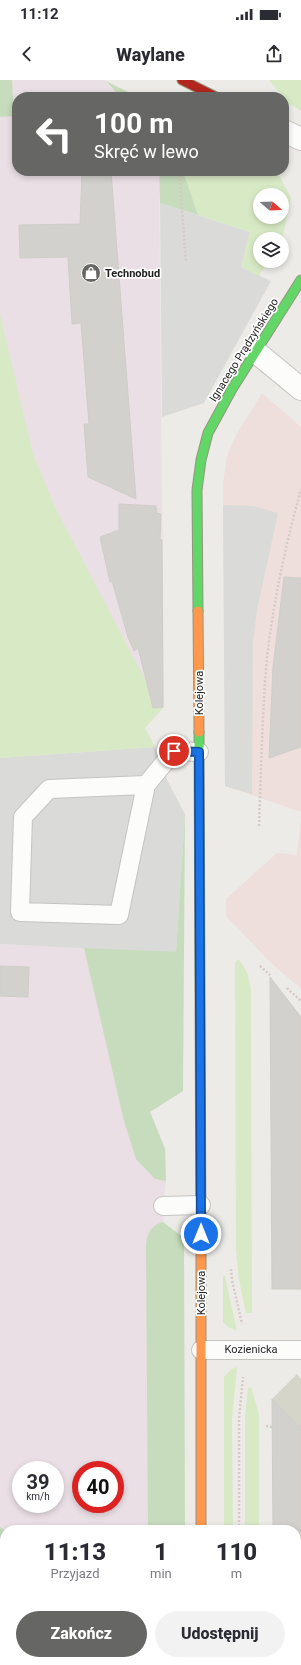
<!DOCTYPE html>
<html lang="pl">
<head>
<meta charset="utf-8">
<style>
	:root { --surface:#fff; --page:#f2f2f3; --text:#2b2b33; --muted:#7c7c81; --accent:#666664 }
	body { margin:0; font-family:Roboto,sans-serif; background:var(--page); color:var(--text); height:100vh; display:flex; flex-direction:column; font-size:15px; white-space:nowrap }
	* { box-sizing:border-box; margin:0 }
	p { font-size:13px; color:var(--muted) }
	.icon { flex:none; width:22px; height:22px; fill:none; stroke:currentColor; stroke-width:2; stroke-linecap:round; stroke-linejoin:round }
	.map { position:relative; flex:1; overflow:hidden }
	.side { position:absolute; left:0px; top:1445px; width:301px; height:140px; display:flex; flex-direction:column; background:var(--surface); border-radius:16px 16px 0 0; box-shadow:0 2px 6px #0003 }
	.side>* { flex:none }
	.banner { position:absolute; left:12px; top:12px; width:277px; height:84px; border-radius:16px; box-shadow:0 2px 6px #0003; background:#666664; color:#fff; overflow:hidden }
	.needle { width:26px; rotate:109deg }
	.controls { position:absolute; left:253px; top:108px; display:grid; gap:8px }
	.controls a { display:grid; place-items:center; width:36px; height:36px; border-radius:50%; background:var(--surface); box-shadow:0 2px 6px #0003; font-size:20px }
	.speed { position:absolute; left:12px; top:1381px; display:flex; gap:8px; font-size:20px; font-weight:700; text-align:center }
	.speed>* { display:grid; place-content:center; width:52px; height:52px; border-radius:50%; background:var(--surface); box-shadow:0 2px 6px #0003; line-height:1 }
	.speed small { font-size:10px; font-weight:400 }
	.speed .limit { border:6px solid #d22; background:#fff; color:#111 }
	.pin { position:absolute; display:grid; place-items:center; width:34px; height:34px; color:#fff; margin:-17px; border:2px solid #fff; border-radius:50%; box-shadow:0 1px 4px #0007 }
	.me { position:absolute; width:44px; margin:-22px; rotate:0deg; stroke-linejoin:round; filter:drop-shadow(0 0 3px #0008) }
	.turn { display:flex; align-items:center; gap:14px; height:84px; padding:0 16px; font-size:18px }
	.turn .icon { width:52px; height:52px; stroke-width:2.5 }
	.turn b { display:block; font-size:28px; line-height:34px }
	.eta { display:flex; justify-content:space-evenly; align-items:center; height:68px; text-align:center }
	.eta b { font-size:24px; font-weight:800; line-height:28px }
	.action { display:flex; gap:8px; margin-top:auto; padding:8px 16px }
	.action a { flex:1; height:46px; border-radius:24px; background:var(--accent); color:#fff; font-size:16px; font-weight:800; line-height:46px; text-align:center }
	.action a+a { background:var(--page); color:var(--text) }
	.status { display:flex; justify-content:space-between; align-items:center; height:28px; padding:0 20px; background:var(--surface); direction:ltr }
	.status svg { height:11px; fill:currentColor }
	header { display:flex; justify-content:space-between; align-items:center; height:52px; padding:0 16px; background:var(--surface); font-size:18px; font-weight:800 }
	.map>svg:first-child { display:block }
	.commercial { fill:#eedfdc }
	.industrial { fill:#eadfe5; fill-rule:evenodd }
	.religious { fill:#dadad8 }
	.construction { fill:#d5d6c9 }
	.grass { fill:#d8eac5; fill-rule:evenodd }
	.forest { fill:#c6dcbc }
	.building { fill:#d3d1ce; stroke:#d0cdc8 }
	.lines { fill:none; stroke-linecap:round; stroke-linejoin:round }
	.lane-casing { stroke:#c5c4c3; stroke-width:20 }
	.street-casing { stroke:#c5c4c3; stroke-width:24 }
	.fast-casing { stroke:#93967f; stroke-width:11 }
	.slow-casing { stroke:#93967f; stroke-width:11 }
	.jam-casing { stroke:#93967f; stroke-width:11 }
	.path { stroke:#d6c9c6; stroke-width:2.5; stroke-dasharray:2 2; stroke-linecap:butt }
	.lane { stroke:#fcfcfb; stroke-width:18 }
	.street { stroke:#fcfcfb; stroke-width:22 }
	.fast { stroke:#63d668; stroke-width:9 }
	.slow { stroke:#ff974d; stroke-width:9 }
	.jam { stroke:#b3261e; stroke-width:9 }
	.route-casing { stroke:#114b97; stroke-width:10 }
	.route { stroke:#1a73e8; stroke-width:7 }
	.labels { text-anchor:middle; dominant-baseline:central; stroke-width:3.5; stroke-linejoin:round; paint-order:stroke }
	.poi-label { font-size:11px; font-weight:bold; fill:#1e1e1e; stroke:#fff; text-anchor:start }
	.street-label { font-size:11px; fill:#1e1e1e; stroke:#fff }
</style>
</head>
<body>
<div class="status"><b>11:12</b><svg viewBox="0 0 49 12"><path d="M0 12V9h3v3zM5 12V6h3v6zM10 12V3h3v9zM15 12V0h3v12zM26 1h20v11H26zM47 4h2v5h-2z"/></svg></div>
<header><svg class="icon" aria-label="back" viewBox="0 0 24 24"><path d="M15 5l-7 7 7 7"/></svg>Waylane<svg class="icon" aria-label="share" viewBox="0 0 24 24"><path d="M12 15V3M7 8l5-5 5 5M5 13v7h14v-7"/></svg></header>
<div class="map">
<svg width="301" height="1585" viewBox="0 0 301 1585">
	<rect width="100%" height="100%" fill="#ecebe7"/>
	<path class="commercial" d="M262 313 301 347V732L225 706 223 404 227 376 236 355Z
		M301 740V909L270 882 226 836V819L260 788 277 773 297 775Z"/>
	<path class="industrial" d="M11 0H104L120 17H17V91H159L164 627 145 648 155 667 0 678V37L14 35Z
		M0 864 176 873 150 1032 165 1069 166 1101 163 1126 165 1205 167 1450H5V1580H168V1585H0ZM21 1390H55V1424H21ZM81 1390H115V1424H81Z"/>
	<path class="religious" d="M160 123 250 152 241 187 271 201 204 323 162 337Z
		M223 425 253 426 278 433 257 530 253 562 252 714 225 706Z
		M155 667 167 700 185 734 176 873 0 864V678Z"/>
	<path class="construction" d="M297 1294 301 1299V1585H274V1580H296V1450H273L272 1319Z"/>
	<path class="grass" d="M269 0H301V31L288 23Z
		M183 91H277L291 118 283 155 281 159H260V181H268L259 196 241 187 250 152 198 135ZM260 115H282V137H260Z
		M0 234 33 374 56 429 150 609 164 627 145 648 155 667 0 678Z
		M238 879C247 888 250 900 251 911L252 1233H246L239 1200 236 1170 235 882Z
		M223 1196H225L237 1251 228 1247 223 1242Z
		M237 1287 232 1339 233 1450H224V1297L232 1289Z
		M251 1307 259 1334V1450H245V1337L248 1308Z
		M246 1580H260V1585H246Z"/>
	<path class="forest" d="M0 0H12L14 36 0 37Z
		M106 1 138 17H120Z
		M159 91H183L198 135 160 123Z
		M185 734 183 1011 150 1032 165 1069 166 1101 155 1099 136 1079 124 1041 84 868 176 872Z
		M163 1142 184 1158 185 1450H148L146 1165C147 1154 151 1145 163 1142Z
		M0 1447 5 1451V1501L0 1550Z
		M70 1580H185V1585H67Z"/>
	<path class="building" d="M82 91H111L136 419 88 397 84 344H89L81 243 72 244 68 177 20 178 19 145 80 144Z
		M119 424 156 426 157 433 161 434 160 459 162 460 163 627 153 628 138 568 134 571 128 557 112 501 110 502 100 457 119 450Z
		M284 497 301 498V667L269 678 273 587Z
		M0 886 29 887 28 917 0 916Z
		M270 897 301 937V1209H272Z
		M272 1319 301 1348V1450H273Z"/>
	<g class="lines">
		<defs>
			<path id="lane" d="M146 705 49 709 23 737 20 832 119 835 146 705 174 671 199 672
				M163 1126 201 1125
				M201 1270H301"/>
			<path id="street" d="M284 51 301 59
				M256 272 301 309
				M201 1580V1585"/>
			<path id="fast" d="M198 531 197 410 201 380 208 353 232 309 301 200
				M199 652 201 1171"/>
			<path id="slow" d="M198 531 199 652
				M201 1171V1450"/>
			<path id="jam" d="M182 0 216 17"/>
		</defs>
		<use href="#lane" class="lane-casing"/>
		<use href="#street" class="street-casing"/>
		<use href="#fast" class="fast-casing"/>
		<use href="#slow" class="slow-casing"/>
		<use href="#jam" class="jam-casing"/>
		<path class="path" d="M179 91 186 182
			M259 746C261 694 262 641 266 588 272 527 285 467 301 409
			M260 886 270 895
			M287 908 301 921
			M231 1189 232 1200 242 1244
			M266 1346 272 1347
			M300 1346H301
			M239 1450V1339L243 1297
			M240 1580V1585"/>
		<use href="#lane" class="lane"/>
		<use href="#street" class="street"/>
		<use href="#fast" class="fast"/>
		<use href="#slow" class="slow"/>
		<use href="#jam" class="jam"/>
	</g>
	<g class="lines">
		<defs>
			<path id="route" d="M174 671 199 672 201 1154"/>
		</defs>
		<use href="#route" class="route-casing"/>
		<use href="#route" class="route"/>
	</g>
	<defs>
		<symbol id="shop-disc" viewBox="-11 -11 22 22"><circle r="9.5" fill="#666664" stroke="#fff"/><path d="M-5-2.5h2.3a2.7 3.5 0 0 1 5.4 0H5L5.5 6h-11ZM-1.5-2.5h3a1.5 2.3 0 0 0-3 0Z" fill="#fff"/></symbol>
	</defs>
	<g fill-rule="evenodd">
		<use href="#shop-disc" x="80" y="182" width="22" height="22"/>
	</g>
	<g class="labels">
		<g class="poi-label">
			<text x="105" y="193">Technobud</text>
		</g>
		<g class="street-label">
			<text transform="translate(244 270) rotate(-58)">Ignacego Prądzyńskiego</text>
			<text transform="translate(199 613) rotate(-90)">Kolejowa</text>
			<text transform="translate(201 1213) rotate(-90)">Kolejowa</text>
			<text x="251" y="1269">Kozienicka</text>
		</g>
	</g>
</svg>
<div class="controls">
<a><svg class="needle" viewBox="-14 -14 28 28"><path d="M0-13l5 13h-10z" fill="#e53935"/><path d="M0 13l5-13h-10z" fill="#7c7c81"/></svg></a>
<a><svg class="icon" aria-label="layers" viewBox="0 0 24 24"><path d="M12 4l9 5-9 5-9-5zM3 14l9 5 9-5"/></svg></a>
</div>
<div class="speed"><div>39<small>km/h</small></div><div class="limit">40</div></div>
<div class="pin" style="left:174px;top:671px;background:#d93025"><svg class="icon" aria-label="arrive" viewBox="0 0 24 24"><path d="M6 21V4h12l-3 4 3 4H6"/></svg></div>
<svg class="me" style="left:201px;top:1154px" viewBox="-20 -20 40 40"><circle r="17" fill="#1a73e8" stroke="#fff" stroke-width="3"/><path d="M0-11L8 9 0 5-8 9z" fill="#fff"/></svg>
<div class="banner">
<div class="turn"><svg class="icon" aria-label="left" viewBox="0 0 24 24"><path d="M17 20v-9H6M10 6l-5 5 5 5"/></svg><div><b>100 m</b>Skręć w lewo</div></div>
</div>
<section class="side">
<div class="eta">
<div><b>11:13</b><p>Przyjazd</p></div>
<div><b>1</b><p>min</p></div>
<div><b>110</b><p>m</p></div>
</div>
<div class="action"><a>Zakończ</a><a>Udostępnij</a></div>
</section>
</div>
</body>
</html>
